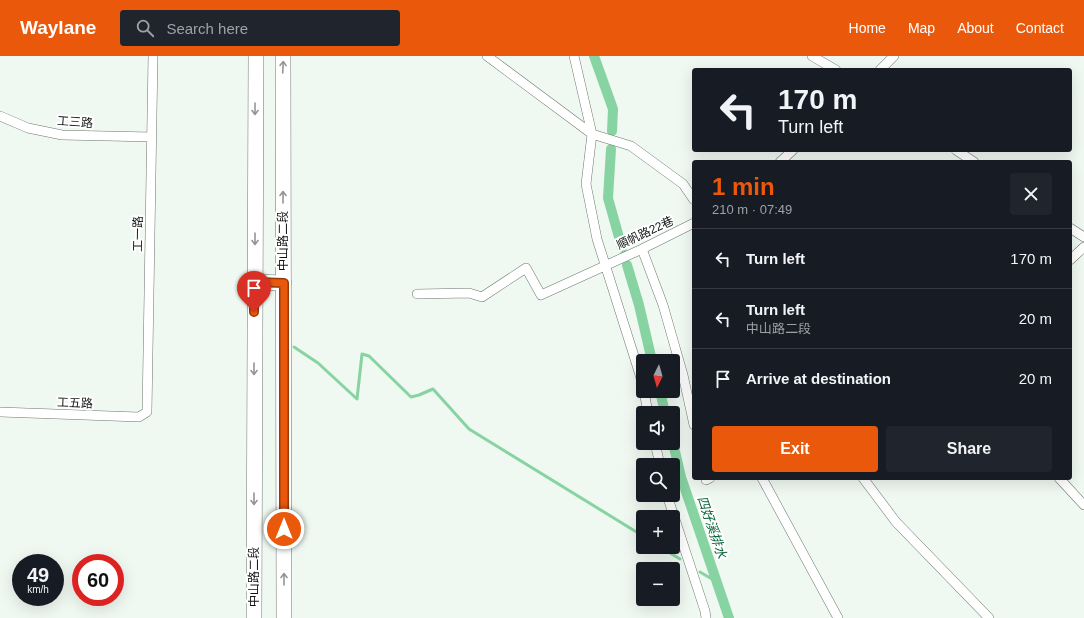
<!DOCTYPE html>
<html lang="en">
<head>
<meta charset="utf-8">
<style>
	:root { --surface:#171b24; --page:#20242c; --text:#f1f3f6; --muted:#9ea1a6; --line:#363941; --accent:#ea580c }
	body { margin:0; font-family:Helvetica,"Noto Sans TC",sans-serif; background:var(--page); color:var(--text); height:100vh; display:flex; flex-direction:column; font-size:15px; white-space:nowrap }
	* { box-sizing:border-box; margin:0 }
	p { font-size:13px; color:var(--muted) }
	.icon { flex:none; width:22px; height:22px; fill:none; stroke:currentColor; stroke-width:2; stroke-linecap:round; stroke-linejoin:round }
	.map { position:relative; flex:1; overflow:hidden }
	.details { position:absolute; left:692px; top:104px; width:380px; height:320px; display:flex; flex-direction:column; background:var(--surface); border-radius:4px; box-shadow:0 4px 16px #0002 }
	.details>* { flex:none }
	.guide { position:absolute; left:692px; top:12px; width:380px; height:84px; border-radius:4px; box-shadow:0 4px 16px #0002; background:#171b24; color:var(--text); overflow:hidden }
	.needle { width:26px; rotate:185deg }
	.fabs { position:absolute; left:636px; top:298px; display:grid; gap:8px }
	.fabs a { display:grid; place-items:center; width:44px; height:44px; border-radius:4px; background:var(--surface); box-shadow:0 4px 16px #0002; font-size:20px }
	.speed { position:absolute; left:12px; top:498px; display:flex; gap:8px; font-size:20px; font-weight:700; text-align:center }
	.speed>* { display:grid; place-content:center; width:52px; height:52px; border-radius:50%; background:var(--surface); box-shadow:0 4px 16px #0002; line-height:1 }
	.speed small { font-size:10px; font-weight:400 }
	.speed .limit { border:6px solid #d22; background:#fff; color:#111 }
	.pin { position:absolute; display:grid; place-items:center; width:34px; height:34px; color:#fff; margin:-41px -17px; border-radius:50% 50% 50% 0; rotate:-45deg; box-shadow:0 0 4px #0007 }
	.pin .icon { rotate:45deg }
	.me { position:absolute; width:44px; margin:-22px; rotate:0deg; stroke-linejoin:round; filter:drop-shadow(0 0 3px #0008) }
	.turn { display:flex; align-items:center; gap:14px; height:84px; padding:0 20px; font-size:18px }
	.turn .icon { width:52px; height:52px; stroke-width:2.5 }
	.turn b { display:block; font-size:28px; line-height:34px }
	.round { display:grid; place-items:center; flex:none; width:42px; height:42px; border-radius:4px; background:var(--page) }
	.headline { display:flex; align-items:center; justify-content:space-between; height:68px; padding:0 20px }
	h1 { font-size:24px; font-weight:800; line-height:30px; color:var(--accent) }
	.primary-button { display:flex; gap:8px; margin-top:auto; padding:8px 20px }
	.primary-button a { flex:1; height:46px; border-radius:4px; background:var(--accent); color:#fff; font-size:16px; font-weight:800; line-height:46px; text-align:center }
	.primary-button a+a { background:var(--page); color:var(--text) }
	ul { padding:0; list-style:none }
	li { display:flex; align-items:center; gap:12px; height:60px; padding:0 20px; border-top:1px solid var(--line) }
	li div { flex:1 }
	li b { display:block; font-size:15px }
	li em { font-style:normal }
	header { display:flex; align-items:center; gap:24px; box-sizing:border-box; height:56px; padding:0 20px; background:var(--accent); color:#fff }
	header strong { font-size:19px }
	nav { display:flex; gap:22px; margin-inline-start:auto; font-size:14px }
	.search { width:280px; height:36px; background:var(--page); display:flex; align-items:center; gap:10px; box-sizing:border-box; padding:0 14px; border-radius:4px; color:var(--muted); font-size:15px }
	.map>svg:first-child { display:block }
	.lines { fill:none; stroke-linecap:round; stroke-linejoin:round }
	.stream { stroke:#87d4a2; stroke-width:3 }
	.canal { stroke:#87d4a2; stroke-width:10 }
	.minor-casing { stroke:#6e7670; stroke-width:10 }
	.primary-casing { stroke:#6e7670; stroke-width:16 }
	.minor { stroke:#fff; stroke-width:9 }
	.primary { stroke:#fff; stroke-width:15 }
	.oneway { stroke:#939594 }
	.route-casing { stroke:#983908; stroke-width:10 }
	.route { stroke:#ea580c; stroke-width:7 }
	.labels { text-anchor:middle; dominant-baseline:central; stroke-width:4; stroke-linejoin:round; paint-order:stroke }
	.street-label { font-size:12px; fill:#101311; stroke:#fff }
	.water-label { font-size:13px; font-style:italic; fill:#096538; stroke:#fff }
</style>
</head>
<body>
<header>
<strong>Waylane</strong>
<div class="search"><svg class="icon" aria-label="search" viewBox="0 0 24 24"><circle cx="10" cy="10" r="6"/><path d="M15 15l6 6"/></svg>Search here</div>
<nav><a>Home</a><a>Map</a><a>About</a><a>Contact</a></nav>
</header>
<div class="map">
<svg width="1084" height="562" viewBox="0 0 1084 562">
	<rect width="100%" height="100%" fill="#eff8f1"/>
	<g class="lines">
		<path class="stream" d="M294 291 318 307 357 343 362 298 369 300 411 341 419 339 433 333 469 373 643 480
			M660 491 680 503
			M700 516 717 526"/>
		<path class="canal" d="M594 0 613 53 612 75
			M611 93 608 142 622 192
			M627 209 639 249 652 305
			M660 335 665 357
			M673 387 681 421 729 562"/>
		<defs>
			<path id="minor" d="M487 0 592 78 631 90 683 128 694 144
				M574 0 592 78 586 128 597 183 640 319 643 332
				M812 0 836 14
				M880 14 894 0
				M0 60 28 72 62 79 152 81
				M956 94 974 106
				M780 106 793 94
				M1070 172 1084 181
				M642 193 663 249 683 319 694 369
				M1070 204 1084 191
				M417 238 469 237 482 241 526 212 541 239 642 193 694 167
				M644 335 648 357
				M0 356 139 361 147 356 153 0
				M655 387 660 409
				M706 422V424L710 422
				M762 422 838 562
				M863 422 896 466 989 562
				M1059 422 1084 449
				M667 439 705 555 706 562"/>
			<path id="primary" d="M283 0 284 562
				M255 226 284 227
				M254 562 256 0"/>
		</defs>
		<use href="#minor" class="minor-casing"/>
		<use href="#primary" class="primary-casing"/>
		<use href="#minor" class="minor"/>
		<use href="#primary" class="primary"/>
	</g>
	<defs><path id="oneway-shaft" d="M-6 0H5M1.5-3L5.5 0L1.5 3" fill="none" stroke-width="1.6" stroke-linecap="round" stroke-linejoin="round"/></defs>
	<g class="oneway">
		<use href="#oneway-shaft" transform="translate(283 11) rotate(-87)"/>
		<use href="#oneway-shaft" transform="translate(255 53) rotate(90)"/>
		<use href="#oneway-shaft" transform="translate(283 141) rotate(-90)"/>
		<use href="#oneway-shaft" transform="translate(255 183) rotate(90)"/>
		<use href="#oneway-shaft" transform="translate(254 313) rotate(90)"/>
		<use href="#oneway-shaft" transform="translate(254 443) rotate(90)"/>
		<use href="#oneway-shaft" transform="translate(284 523) rotate(-90)"/>
	</g>
	<g class="lines">
		<defs>
			<path id="route" d="M254 256V226L284 227V473"/>
		</defs>
		<use href="#route" class="route-casing"/>
		<use href="#route" class="route"/>
	</g>
	<g class="labels">
		<g class="street-label">
			<text transform="translate(75 66) rotate(4)">工三路</text>
			<text transform="translate(645 177) rotate(-25)">順帆路22巷</text>
			<text transform="translate(138 178) rotate(-89)">工一路</text>
			<text transform="translate(283 185) rotate(-90)">中山路二段</text>
			<text transform="translate(75 347) rotate(2)">工五路</text>
			<text transform="translate(254 521) rotate(-90)">中山路二段</text>
		</g>
		<g class="water-label">
			<text transform="translate(712 471) rotate(71)">四好溪排水</text>
		</g>
	</g>
</svg>
<div class="fabs">
<a><svg class="needle" viewBox="-14 -14 28 28"><path d="M0-13l5 13h-10z" fill="#e53935"/><path d="M0 13l5-13h-10z" fill="#9ea1a6"/></svg></a>
<a><svg class="icon" aria-label="sound" viewBox="0 0 24 24"><path d="M4 9h4l5-4v14l-5-4H4zM17 9q2 3 0 6"/></svg></a>
<a><svg class="icon" aria-label="search" viewBox="0 0 24 24"><circle cx="10" cy="10" r="6"/><path d="M15 15l6 6"/></svg></a>
<a>+</a>
<a>−</a>
</div>
<div class="speed"><div>49<small>km/h</small></div><div class="limit">60</div></div>
<div class="pin" style="left:254px;top:256px;background:#d93025"><svg class="icon" aria-label="arrive" viewBox="0 0 24 24"><path d="M6 21V4h12l-3 4 3 4H6"/></svg></div>
<svg class="me" style="left:284px;top:473px" viewBox="-20 -20 40 40"><circle r="17" fill="#ea580c" stroke="#fff" stroke-width="3"/><path d="M0-11L8 9 0 5-8 9z" fill="#fff"/></svg>
<div class="guide">
<div class="turn"><svg class="icon" aria-label="left" viewBox="0 0 24 24"><path d="M17 20v-9H6M10 6l-5 5 5 5"/></svg><div><b>170 m</b>Turn left</div></div>
</div>
<section class="details">
<div class="headline"><div><h1>1 min</h1><p>210 m · 07:49</p></div><a class="round"><svg class="icon" aria-label="close" viewBox="0 0 24 24"><path d="M6 6l12 12M18 6L6 18"/></svg></a></div>
<ul>
<li><svg class="icon" aria-label="left" viewBox="0 0 24 24"><path d="M17 20v-9H6M10 6l-5 5 5 5"/></svg><div><b>Turn left</b></div><em>170 m</em></li>
<li><svg class="icon" aria-label="left" viewBox="0 0 24 24"><path d="M17 20v-9H6M10 6l-5 5 5 5"/></svg><div><b>Turn left</b><p>中山路二段</p></div><em>20 m</em></li>
<li><svg class="icon" aria-label="arrive" viewBox="0 0 24 24"><path d="M6 21V4h12l-3 4 3 4H6"/></svg><div><b>Arrive at destination</b></div><em>20 m</em></li>
</ul>
<div class="primary-button"><a>Exit</a><a>Share</a></div>
</section>
</div>
</body>
</html>
